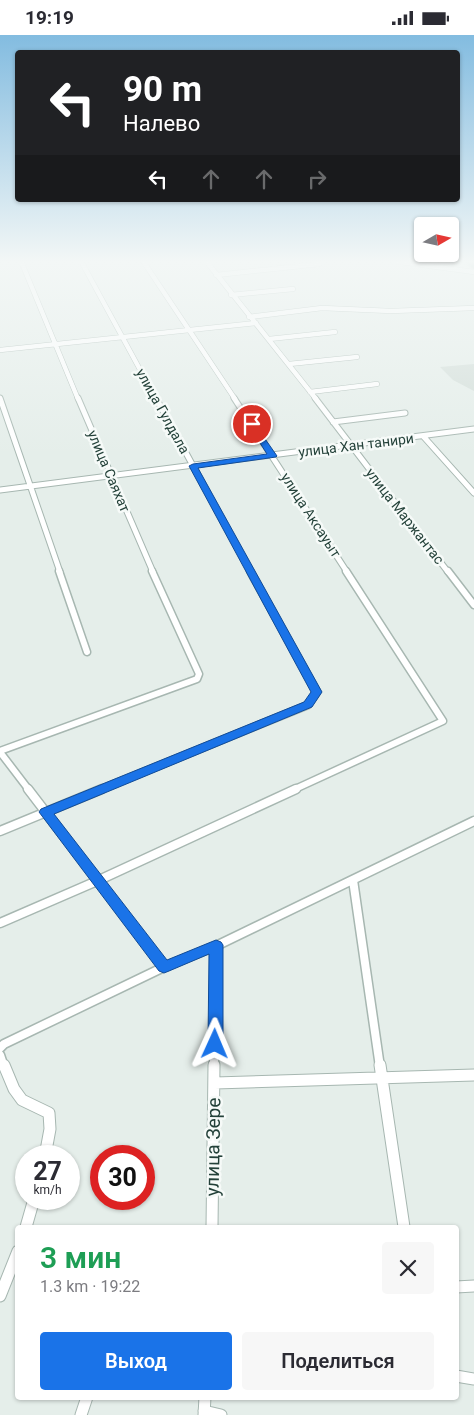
<!DOCTYPE html>
<html lang="ru">
<head>
<meta charset="utf-8">
<style>
	:root { --surface:#fff; --page:#f7f7f7; --text:#2b2b33; --muted:#7c7c81; --accent:#1a73e8 }
	body { margin:0; font-family:Roboto,sans-serif; background:var(--page); color:var(--text); height:100vh; display:flex; flex-direction:column; font-size:19px; white-space:nowrap }
	* { box-sizing:border-box; margin:0 }
	p { font-size:16px; color:var(--muted) }
	.icon { flex:none; width:28px; height:28px; fill:none; stroke:currentColor; stroke-width:2; stroke-linecap:round; stroke-linejoin:round }
	.map { position:relative; flex:1; overflow:hidden }
	.side { position:absolute; left:15px; top:1190px; width:444px; height:175px; display:flex; flex-direction:column; background:var(--surface); border-radius:5px; box-shadow:0 1px 4px #0004 }
	.side>* { flex:none }
	.top-card { position:absolute; left:15px; top:15px; width:445px; height:152px; border-radius:5px; box-shadow:0 1px 4px #0004; background:#202124; color:#fff; overflow:hidden }
	.needle { width:32px; rotate:81deg }
	.tools { position:absolute; left:414px; top:182px; display:grid; gap:10px }
	.tools a { display:grid; place-items:center; width:45px; height:45px; border-radius:5px; background:var(--surface); box-shadow:0 1px 4px #0004; font-size:25px }
	.speed { position:absolute; left:15px; top:1110px; display:flex; gap:10px; font-size:25px; font-weight:700; text-align:center }
	.speed>* { display:grid; place-content:center; width:65px; height:65px; border-radius:50%; background:var(--surface); box-shadow:0 1px 4px #0004; line-height:1 }
	.speed small { font-size:12px; font-weight:400 }
	.speed .limit { border:8px solid #d22; background:#fff; color:#111 }
	.pin { position:absolute; display:grid; place-items:center; width:42px; height:42px; color:#fff; margin:-21px; border:2px solid #fff; border-radius:50%; box-shadow:0 1px 5px #0007 }
	.me { position:absolute; width:55px; margin:-28px; rotate:1deg; stroke-linejoin:round; filter:drop-shadow(0 0 4px #0008) }
	.turn { display:flex; align-items:center; gap:18px; height:105px; padding:0 25px; font-size:22px }
	.turn .icon { width:65px; height:65px; stroke-width:2.5 }
	.turn b { display:block; font-size:35px; line-height:42px }
	.lanes { display:flex; align-items:center; height:48px; padding:0 25px; background:#0003; justify-content:center; gap:25px; direction:ltr }
	.lanes .off { opacity:.35 }
	.round { display:grid; place-items:center; flex:none; width:52px; height:52px; border-radius:5px; background:var(--page) }
	.overview { display:flex; align-items:center; justify-content:space-between; height:85px; padding:0 25px }
	h1 { font-size:30px; font-weight:600; line-height:38px; color:#1e9e55 }
	.button { display:flex; gap:10px; margin-top:auto; padding:10px 25px }
	.button a { flex:1; height:58px; border-radius:5px; background:var(--accent); color:#fff; font-size:20px; font-weight:600; line-height:58px; text-align:center }
	.button a+a { background:var(--page); color:var(--text) }
	.status { display:flex; justify-content:space-between; align-items:center; height:35px; padding:0 25px; background:var(--surface); direction:ltr }
	.status svg { height:14px; fill:currentColor }
	.map>svg:first-child { display:block }
	.built { fill:#d3ded9 }
	.lines { fill:none; stroke-linecap:round; stroke-linejoin:round }
	.street-far4-casing { stroke:#a7b7b1; stroke-width:5.5 }
	.street-far3-casing { stroke:#a7b7b1; stroke-width:7 }
	.street-far2-casing { stroke:#a7b7b1; stroke-width:9 }
	.street-far1-casing { stroke:#a7b7b1; stroke-width:11 }
	.street-casing { stroke:#a7b7b1; stroke-width:13 }
	.primary-casing { stroke:#c1cac8; stroke-width:3 }
	.street-far4 { stroke:#fff; stroke-width:4.5 }
	.street-far3 { stroke:#fff; stroke-width:5 }
	.street-far2 { stroke:#fff; stroke-width:6 }
	.street-far1 { stroke:#fff; stroke-width:8 }
	.street { stroke:#fff; stroke-width:11 }
	.primary { fill:#69a495; fill-rule:evenodd }
	.route { fill:#1a73e8; stroke:#114b97 }
	.labels { text-anchor:middle; dominant-baseline:central; stroke-width:5; stroke-linejoin:round; paint-order:stroke }
	.far-street-label { font-size:14px; fill:#234139; stroke:#f6faf8 }
	.near-street-label { font-size:19px; fill:#234139; stroke:#f6faf8 }
</style>
</head>
<body>
<div class="status"><b>19:19</b><svg viewBox="0 0 49 12"><path d="M0 12V9h3v3zM5 12V6h3v6zM10 12V3h3v9zM15 12V0h3v12zM26 1h20v11H26zM47 4h2v5h-2z"/></svg></div>
<div class="map">
<svg width="474" height="1380" viewBox="0 0 474 1380">
	<rect width="100%" height="100%" fill="#e5eeea"/>
	<path class="built" d="M474 329V356L453 345 440 332Z"/>
	<g class="lines">
		<defs>
			<path id="street-far4" d="M21 226 78 364
				M81 226 156 364
				M143 226 235 364
				M206 226 316 364
				M393 226 474 237
				M216 240 319 229
				M231 260 293 254
				M249 282 322 273 391 276 474 273
				M269 304 335 297
				M0 315 256 288
				M289 329 357 322
				M310 357 377 349"/>
			<path id="street-far3" d="M0 363 60 537
				M78 363 153 537
				M156 363 251 537
				M234 363 347 537
				M315 363 448 537
				M333 387 405 378
				M423 401 474 458
				M0 455 474 394"/>
			<path id="street-far2" d="M59 536 87 617
				M448 536 474 570
				M0 716 197 644 199 639 152 536
				M0 717 29 755
				M99 755 308 670 317 657 250 536
				M293 755 443 686 346 536"/>
			<path id="street-far1" d="M28 754 164 932
				M0 796 102 754
				M353 845 380 1032
				M0 888 97 846 296 754
				M0 1013 4 1009 164 932 216 911 474 786
				M0 1020 4 1032
				M214 1032 216 911"/>
			<path id="street" d="M4 1030 14 1054 22 1065 49 1078 50 1094 45 1121
				M380 1030 404 1192
				M215 1048 474 1040
				M26 1192 34 1164
				M212 1192 214 1030
				M456 1252 474 1251
				M0 1261 18 1216
				M456 1341 474 1344
				M204 1376 221 1380
				M81 1380 87 1362
				M204 1380 205 1362"/>
			<path id="primary" d="M464 226H471L474 229V234Z"/>
		</defs>
		<use href="#street-far4" class="street-far4-casing"/>
		<use href="#street-far3" class="street-far3-casing"/>
		<use href="#street-far2" class="street-far2-casing"/>
		<use href="#street-far1" class="street-far1-casing"/>
		<use href="#street" class="street-casing"/>
		<use href="#primary" class="primary-casing"/>
		<use href="#street-far4" class="street-far4"/>
		<use href="#street-far3" class="street-far3"/>
		<use href="#street-far2" class="street-far2"/>
		<use href="#street-far1" class="street-far1"/>
		<use href="#street" class="street"/>
		<use href="#primary" class="primary"/>
	</g>
	<linearGradient id="sky" x2="0" y2="1"><stop stop-color="#83bce0"/><stop offset="0.54" stop-color="#f3f7f6"/><stop offset="1" stop-color="#f3f7f6" stop-opacity="0"/></linearGradient>
	<rect width="474" height="420" fill="url(#sky)"/>
	<path class="route" d="M252 387 254 388 277 421 276 422 198 433 322 657 312 672 54 779 167 925 211 907 216 905 221 907 223 910V1009L220 1013 215 1015 210 1013 208 1009 209 919 169 936 164 938 159 936 39 777 41 774 304 667 311 657 189 431 193 429 267 419 248 389Z"/>
	<g class="labels">
		<g class="far-street-label">
			<text transform="translate(163 376) rotate(61)">улица Гулдала</text>
			<text transform="translate(356 410) rotate(-7)">улица Хан танири</text>
			<text transform="translate(109 436) rotate(67)">улица Саяхат</text>
			<text transform="translate(311 480) rotate(57)">улица Аксауыт</text>
			<text transform="translate(405 481) rotate(52)">улица Маржантас</text>
		</g>
		<g class="near-street-label">
			<text transform="translate(213 1112) rotate(-89)">улица Зере</text>
		</g>
	</g>
</svg>
<div class="tools">
<a><svg class="needle" viewBox="-14 -14 28 28"><path d="M0-13l5 13h-10z" fill="#e53935"/><path d="M0 13l5-13h-10z" fill="#7c7c81"/></svg></a>
</div>
<div class="speed"><div>27<small>km/h</small></div><div class="limit">30</div></div>
<div class="pin" style="left:252px;top:389px;background:#d93025"><svg class="icon" aria-label="arrive" viewBox="0 0 24 24"><path d="M6 21V4h12l-3 4 3 4H6"/></svg></div>
<svg class="me" style="left:215px;top:1009px" viewBox="-20 -20 40 40"><path d="M0-17L14 15 0 8-14 15z" fill="#1a73e8" stroke="#fff" stroke-width="4"/></svg>
<div class="top-card">
<div class="turn"><svg class="icon" aria-label="left" viewBox="0 0 24 24"><path d="M17 20v-9H6M10 6l-5 5 5 5"/></svg><div><b>90 m</b>Налево</div></div>
<div class="lanes"><svg class="icon" aria-label="left" viewBox="0 0 24 24"><path d="M17 20v-9H6M10 6l-5 5 5 5"/></svg><svg class="icon off" aria-label="ahead" viewBox="0 0 24 24"><path d="M12 20V5M6 11l6-6 6 6"/></svg><svg class="icon off" aria-label="ahead" viewBox="0 0 24 24"><path d="M12 20V5M6 11l6-6 6 6"/></svg><svg class="icon off" aria-label="right" viewBox="0 0 24 24"><path d="M7 20v-9h11M14 6l5 5-5 5"/></svg></div>
</div>
<section class="side">
<div class="overview"><div><h1>3 мин</h1><p>1.3 km · 19:22</p></div><a class="round"><svg class="icon" aria-label="close" viewBox="0 0 24 24"><path d="M6 6l12 12M18 6L6 18"/></svg></a></div>
<div class="button"><a>Выход</a><a>Поделиться</a></div>
</section>
</div>
</body>
</html>
